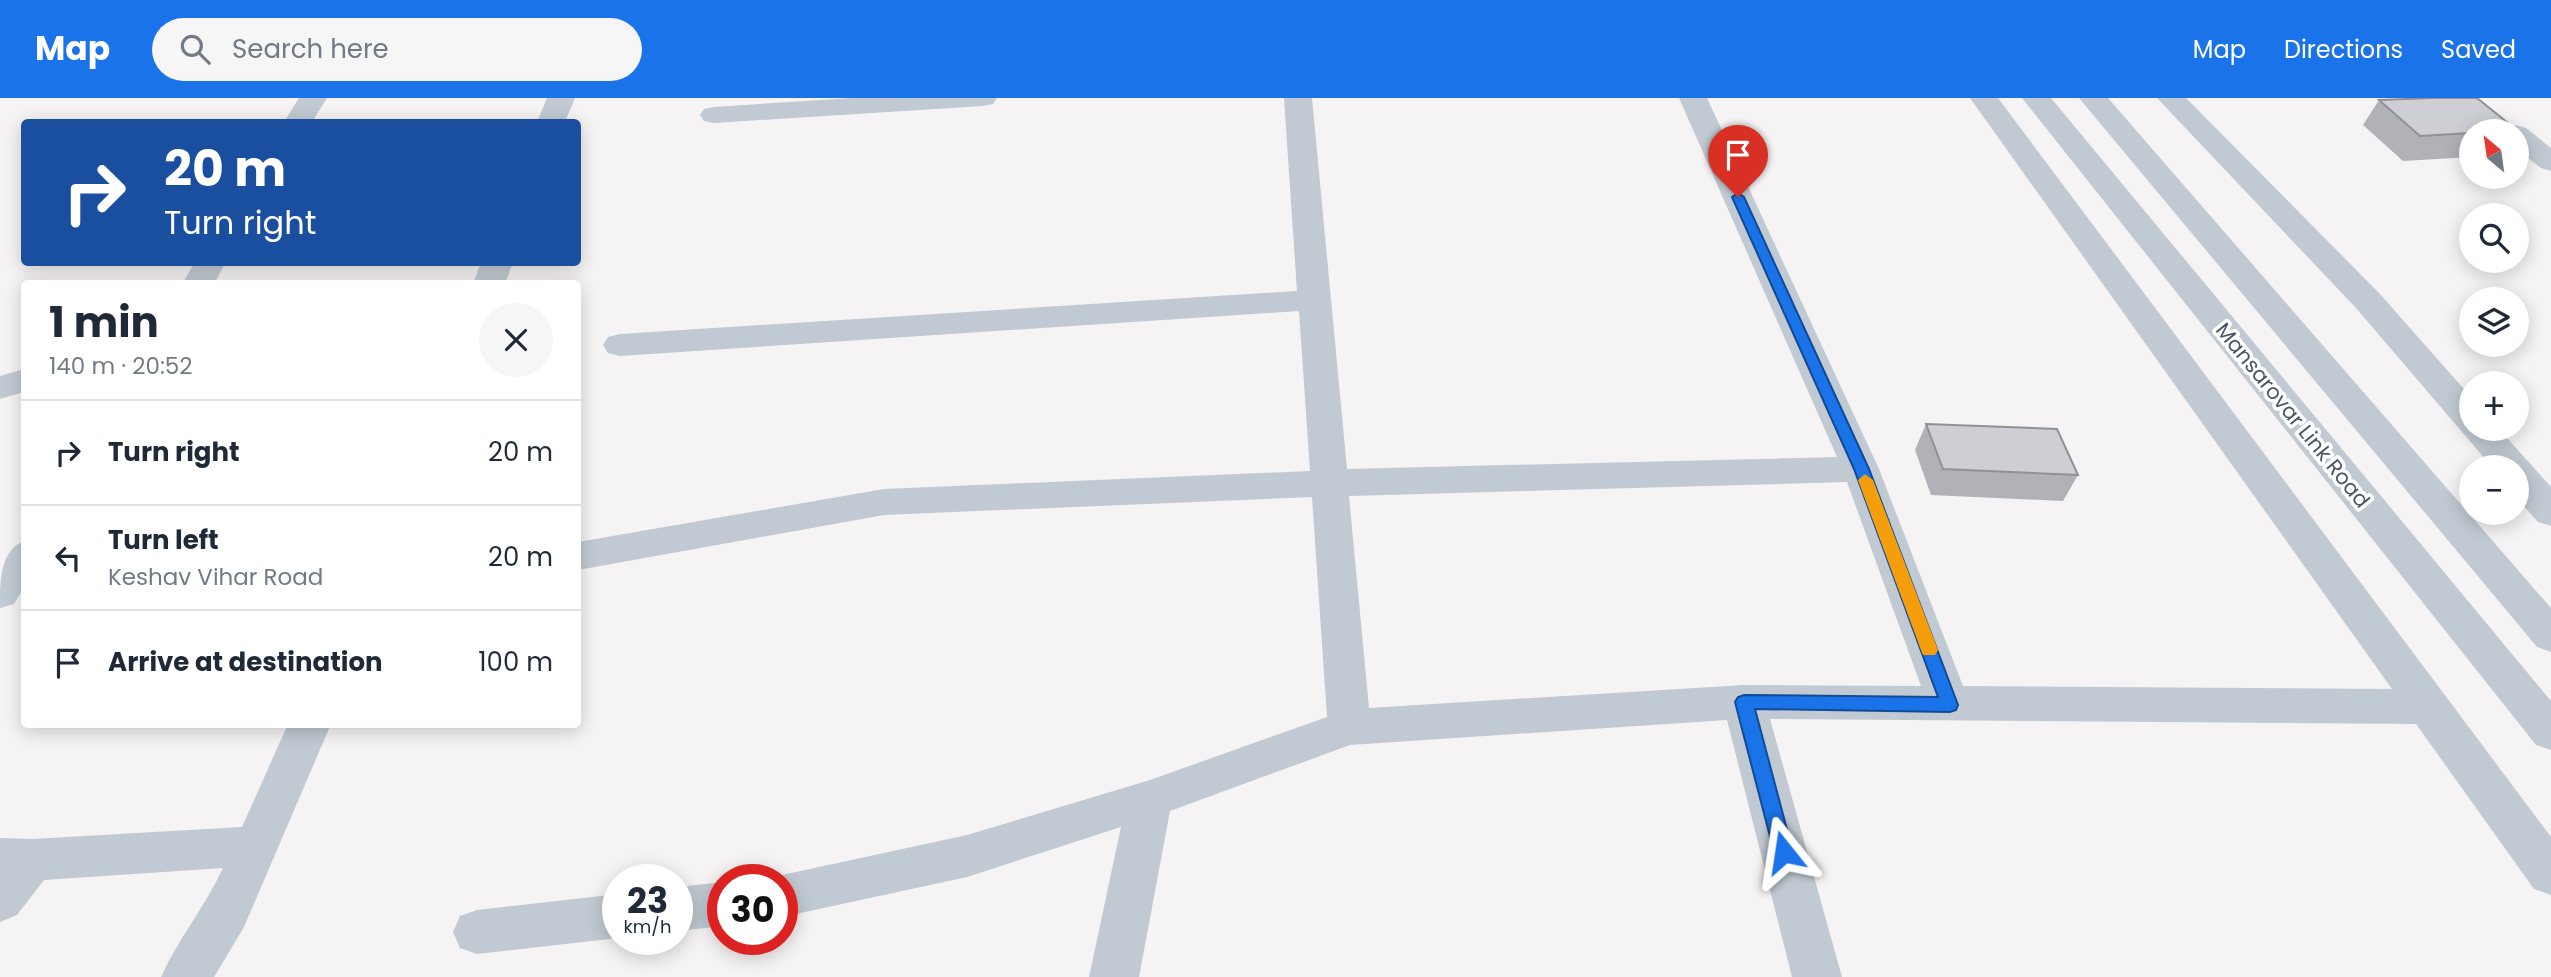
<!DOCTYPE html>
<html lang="en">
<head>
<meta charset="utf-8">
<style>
	:root { --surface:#fff; --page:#f6f6f7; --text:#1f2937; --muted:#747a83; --line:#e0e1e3; --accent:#1a73e8 }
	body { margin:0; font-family:Poppins,sans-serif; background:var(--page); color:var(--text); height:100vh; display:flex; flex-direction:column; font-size:26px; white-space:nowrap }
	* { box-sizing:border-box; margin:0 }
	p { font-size:23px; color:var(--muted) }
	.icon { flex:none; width:38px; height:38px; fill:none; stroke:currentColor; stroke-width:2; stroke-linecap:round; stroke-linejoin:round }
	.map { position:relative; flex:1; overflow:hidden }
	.details { position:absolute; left:21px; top:182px; width:560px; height:448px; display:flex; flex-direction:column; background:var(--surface); border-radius:7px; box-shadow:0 4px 18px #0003 }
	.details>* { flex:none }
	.top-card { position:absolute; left:21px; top:21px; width:560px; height:147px; border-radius:7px; box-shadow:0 4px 18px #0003; background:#1a4fa0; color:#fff; overflow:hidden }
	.needle { width:46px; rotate:331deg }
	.buttons { position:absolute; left:2459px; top:21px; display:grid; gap:14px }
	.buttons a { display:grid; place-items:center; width:70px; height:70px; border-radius:50%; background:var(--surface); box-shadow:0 4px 18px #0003; font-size:35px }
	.speed { position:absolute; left:602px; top:766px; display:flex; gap:14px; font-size:35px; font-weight:700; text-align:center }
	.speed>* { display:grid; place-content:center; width:91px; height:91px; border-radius:50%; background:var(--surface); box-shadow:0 4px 18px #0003; line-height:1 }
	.speed small { font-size:18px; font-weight:400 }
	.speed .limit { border:10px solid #d22; background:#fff; color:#111 }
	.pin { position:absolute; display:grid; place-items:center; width:60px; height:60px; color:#fff; margin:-72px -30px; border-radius:50% 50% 50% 0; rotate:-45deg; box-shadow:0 0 7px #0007 }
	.pin .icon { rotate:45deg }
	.me { position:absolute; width:77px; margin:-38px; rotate:345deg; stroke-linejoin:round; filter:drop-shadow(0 0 5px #0008) }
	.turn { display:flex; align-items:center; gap:24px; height:147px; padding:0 28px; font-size:32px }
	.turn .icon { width:91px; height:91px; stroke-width:2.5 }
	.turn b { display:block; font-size:49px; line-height:60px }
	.round { display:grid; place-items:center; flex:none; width:74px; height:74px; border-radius:37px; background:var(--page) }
	.head { display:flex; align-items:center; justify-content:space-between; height:119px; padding:0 28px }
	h1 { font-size:42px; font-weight:700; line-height:52px }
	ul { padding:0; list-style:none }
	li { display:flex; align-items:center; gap:21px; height:105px; padding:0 28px; border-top:2px solid var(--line) }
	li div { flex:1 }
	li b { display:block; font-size:26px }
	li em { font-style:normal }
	header { display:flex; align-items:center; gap:42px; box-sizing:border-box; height:98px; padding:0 35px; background:var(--accent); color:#fff }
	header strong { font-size:33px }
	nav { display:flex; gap:38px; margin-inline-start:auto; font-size:24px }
	.search { width:490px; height:63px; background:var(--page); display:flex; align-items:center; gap:18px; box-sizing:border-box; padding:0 24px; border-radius:38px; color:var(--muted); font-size:26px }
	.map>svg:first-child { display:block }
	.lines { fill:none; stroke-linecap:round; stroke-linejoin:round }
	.minor { fill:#c1cad2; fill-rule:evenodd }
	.wall { fill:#b0b2b7 }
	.building { fill:#cdcfd5; stroke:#909195; stroke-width:2 }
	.route { fill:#1a73e8; stroke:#114b97; stroke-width:2 }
	.slow { fill:#f59e0b }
	.labels { text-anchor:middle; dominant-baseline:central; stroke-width:7; stroke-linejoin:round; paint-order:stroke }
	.street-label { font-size:21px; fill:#4a5661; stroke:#fff }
</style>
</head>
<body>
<header>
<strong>Map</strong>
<div class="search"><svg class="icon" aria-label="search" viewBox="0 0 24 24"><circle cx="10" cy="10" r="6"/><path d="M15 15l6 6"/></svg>Search here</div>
<nav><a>Map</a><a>Directions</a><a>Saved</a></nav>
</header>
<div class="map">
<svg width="2551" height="879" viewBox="0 0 2551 879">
	<rect width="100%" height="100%" fill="#f5f3f3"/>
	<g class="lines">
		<path class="minor" d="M299 0H327L312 24H284Z
			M547 0H575L565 24H537Z
			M852 0H997L993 6 983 8 714 25 704 23 700 17 704 11 714 9Z
			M1284 0H1312L1347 371 1837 359 1679 0H1707L1879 371 1963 588 2392 591 1970 0H1998L2551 739V797L2534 791 2416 626 1770 621 1842 879H1792L1727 622 1350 647 1170 713 1139 879H1089L1121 729 967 779 782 819V782H767L782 777 967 737 1150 682 1327 619 1312 399 884 417 578 472V444L884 391 1310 373 1299 213 620 258 608 255 603 247 608 239 620 236 1297 193ZM1847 384 1921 588 1744 587 1369 610 1349 398Z
			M2022 0H2051L2551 603V652L2536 647Z
			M2079 0H2108L2551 510V554L2537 549Z
			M2157 0H2186L2380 196 2471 299V331H2499L2551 389V428L2538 424 2516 399V369H2492L2356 210Z
			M2516 27 2526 30 2551 50V73L2541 70 2516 51V33H2504Z
			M195 164H226L214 186H182Z
			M481 164H513L505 186H473Z
			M24 271V294L0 301V278Z
			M24 443V489L14 506 0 510C0 482 0 453 24 443Z
			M288 626H331L244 829 214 879H161C178 841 205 809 223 770L44 782 17 817 0 824V740L32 741 242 729Z
			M723 784V828L677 833V789Z
			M618 796V840L477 856 460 850 453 834 460 818 477 812Z"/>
	</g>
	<path class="wall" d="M2379 2 2518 33 2516 36V33H2471V59L2403 63 2363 27Z
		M1926 326 2078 377 2063 403 1931 397 1915 352Z"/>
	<path class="building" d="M2433 0H2477L2518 33H2471V35L2420 38 2379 2Z
		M1926 326 2057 331 2078 377 1943 371Z"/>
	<path class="route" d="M1738 95 1744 99 1869 371 1958 607 1956 612 1950 614 1755 611 1793 754 1791 760 1784 762 1777 760 1774 754 1735 604 1738 599 1744 597 1938 599 1854 371 1732 99Z"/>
	<path class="slow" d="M1865 376 1873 382 1938 552 1935 557H1923L1921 552 1858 382Z"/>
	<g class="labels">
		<g class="street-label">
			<text transform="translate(2293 317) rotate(51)">Mansarovar Link Road</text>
		</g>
	</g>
</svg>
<div class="buttons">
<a><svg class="needle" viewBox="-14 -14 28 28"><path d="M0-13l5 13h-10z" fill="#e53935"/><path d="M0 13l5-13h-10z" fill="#747a83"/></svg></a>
<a><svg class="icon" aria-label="search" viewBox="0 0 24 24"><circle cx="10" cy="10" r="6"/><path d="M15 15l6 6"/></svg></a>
<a><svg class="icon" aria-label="layers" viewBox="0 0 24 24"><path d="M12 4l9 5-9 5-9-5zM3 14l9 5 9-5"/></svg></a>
<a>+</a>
<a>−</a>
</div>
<div class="speed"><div>23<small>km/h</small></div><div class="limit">30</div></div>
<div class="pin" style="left:1738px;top:99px;background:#d93025"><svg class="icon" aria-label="arrive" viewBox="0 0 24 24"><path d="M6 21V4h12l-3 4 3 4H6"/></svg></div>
<svg class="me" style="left:1784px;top:754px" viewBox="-20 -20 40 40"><path d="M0-17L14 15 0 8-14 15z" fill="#1a73e8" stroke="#fff" stroke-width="4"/></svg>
<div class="top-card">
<div class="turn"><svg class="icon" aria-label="right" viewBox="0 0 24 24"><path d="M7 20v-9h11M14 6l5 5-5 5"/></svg><div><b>20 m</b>Turn right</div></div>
</div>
<section class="details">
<div class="head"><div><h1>1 min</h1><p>140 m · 20:52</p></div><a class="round"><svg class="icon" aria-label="close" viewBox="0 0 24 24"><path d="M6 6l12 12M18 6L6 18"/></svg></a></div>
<ul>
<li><svg class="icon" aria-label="right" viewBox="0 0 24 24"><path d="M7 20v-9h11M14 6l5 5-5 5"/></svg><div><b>Turn right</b></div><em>20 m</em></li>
<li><svg class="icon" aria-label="left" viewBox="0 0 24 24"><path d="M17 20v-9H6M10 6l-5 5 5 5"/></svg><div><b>Turn left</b><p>Keshav Vihar Road</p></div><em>20 m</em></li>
<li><svg class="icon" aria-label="arrive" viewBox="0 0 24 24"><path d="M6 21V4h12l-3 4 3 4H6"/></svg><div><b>Arrive at destination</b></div><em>100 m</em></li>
</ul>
</section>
</div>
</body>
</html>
